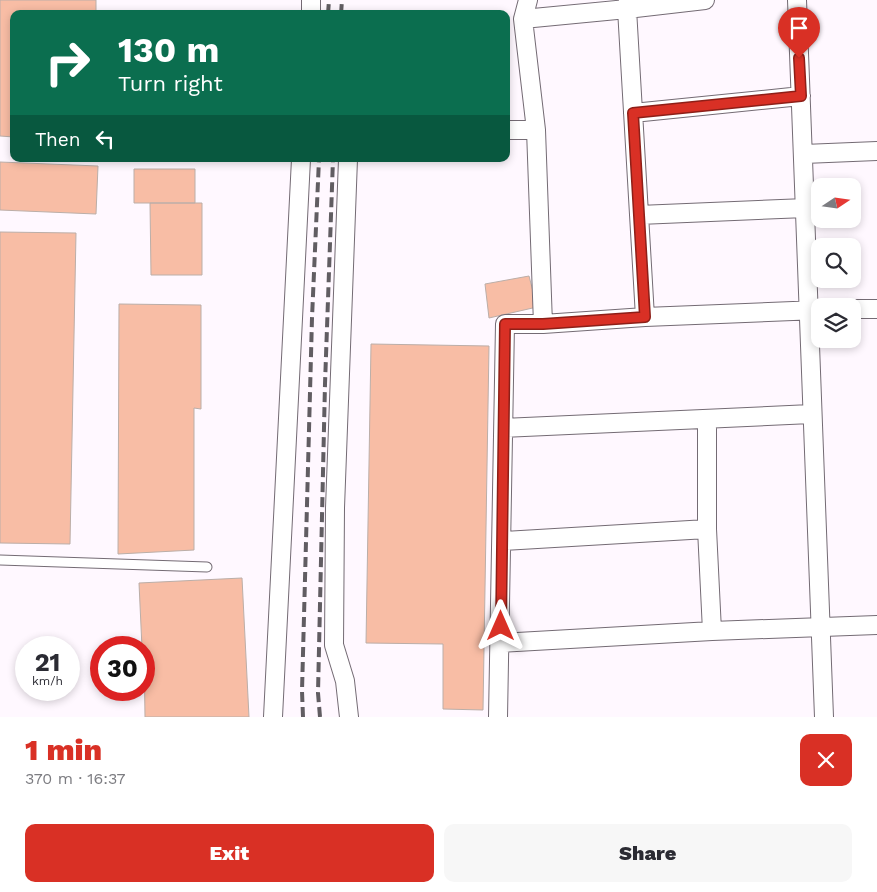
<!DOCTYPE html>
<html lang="en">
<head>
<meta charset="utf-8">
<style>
	:root { --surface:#fff; --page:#f7f7f7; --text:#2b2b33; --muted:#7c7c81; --accent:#d93025 }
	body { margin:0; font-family:"Work Sans",sans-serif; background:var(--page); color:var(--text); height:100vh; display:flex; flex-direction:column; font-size:19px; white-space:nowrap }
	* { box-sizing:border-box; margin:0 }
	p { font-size:16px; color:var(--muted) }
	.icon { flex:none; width:28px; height:28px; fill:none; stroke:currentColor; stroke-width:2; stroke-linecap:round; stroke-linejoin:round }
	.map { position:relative; height:717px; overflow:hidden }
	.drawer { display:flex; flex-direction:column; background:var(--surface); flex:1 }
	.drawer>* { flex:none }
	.hud { position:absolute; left:10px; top:10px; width:500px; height:152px; border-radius:10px; box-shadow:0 2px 8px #0003; background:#0b6e4f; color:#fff; overflow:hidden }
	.needle { width:32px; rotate:77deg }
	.controls { position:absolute; left:811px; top:178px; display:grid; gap:10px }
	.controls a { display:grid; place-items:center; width:50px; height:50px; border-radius:10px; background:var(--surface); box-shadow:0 2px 8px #0003; font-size:25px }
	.speed { position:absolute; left:15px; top:636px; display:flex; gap:10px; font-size:25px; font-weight:700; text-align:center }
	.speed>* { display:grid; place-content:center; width:65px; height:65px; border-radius:50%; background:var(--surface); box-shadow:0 2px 8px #0003; line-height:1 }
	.speed small { font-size:12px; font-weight:400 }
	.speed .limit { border:8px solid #d22; background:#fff; color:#111 }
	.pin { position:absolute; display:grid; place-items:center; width:42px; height:42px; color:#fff; margin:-51px -21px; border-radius:50% 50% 50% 0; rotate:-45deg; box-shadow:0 0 5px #0007 }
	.pin .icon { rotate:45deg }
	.me { position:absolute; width:55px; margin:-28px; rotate:0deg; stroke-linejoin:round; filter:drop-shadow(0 0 4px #0008) }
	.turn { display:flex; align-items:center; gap:18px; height:105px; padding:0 25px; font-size:22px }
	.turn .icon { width:65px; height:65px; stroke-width:2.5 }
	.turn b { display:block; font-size:35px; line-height:42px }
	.then { display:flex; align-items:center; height:48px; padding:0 25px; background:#0003; gap:10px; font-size:19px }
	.round { display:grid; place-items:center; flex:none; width:52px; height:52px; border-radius:10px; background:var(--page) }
	.head { display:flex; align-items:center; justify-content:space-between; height:85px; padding:0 25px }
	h1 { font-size:30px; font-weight:800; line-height:38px; color:var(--accent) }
	.primary-button { display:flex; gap:10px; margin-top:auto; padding:10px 25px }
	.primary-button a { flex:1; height:58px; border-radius:10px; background:var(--accent); color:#fff; font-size:20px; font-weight:800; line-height:58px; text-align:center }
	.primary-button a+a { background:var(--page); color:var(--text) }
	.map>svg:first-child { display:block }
	.building { fill:#f8bda5; stroke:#bbaea8 }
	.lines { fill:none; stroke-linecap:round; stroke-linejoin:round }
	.service-casing { stroke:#746b74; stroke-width:11 }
	.minor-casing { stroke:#746b74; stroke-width:20 }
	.service { stroke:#fff; stroke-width:9 }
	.minor { stroke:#fff; stroke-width:18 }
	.rail { stroke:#615d62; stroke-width:4; stroke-dasharray:10 5; stroke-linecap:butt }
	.route-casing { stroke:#8d1f18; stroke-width:12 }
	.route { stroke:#d93025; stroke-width:9 }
</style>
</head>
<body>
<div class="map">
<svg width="877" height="717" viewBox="0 0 877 717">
	<rect width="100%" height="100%" fill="#fff8ff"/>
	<path class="building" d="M0 0H96V14H14V137L0 136Z
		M0 162 98 166 96 214 0 210Z
		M134 169H195V203H134Z
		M150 203H202V275H151Z
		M0 232 76 233 70 544 0 543Z
		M529 276 537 307 489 318 485 284Z
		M119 304 201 305V409L194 408V550L118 554Z
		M371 344 489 346 483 710 443 709V644L366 643Z
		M242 578 249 717H145L144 648H142L139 583Z"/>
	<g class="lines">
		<defs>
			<path id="service" d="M0 560 207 567"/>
			<path id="minor" d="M528 0 523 19 627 9 645 317 818 310
				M628 0 627 9 705 0
				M797 0 824 717
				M311 14V0
				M523 19 536 130 543 324
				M633 113 801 96
				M506 130H536
				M804 154 877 151
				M348 159 335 508 334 645 345 681 349 717
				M639 215 806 208
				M852 309H877
				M707 419V529L712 631
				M504 428 811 414
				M502 541 707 529
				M501 643 712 631 877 625
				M273 717 301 159
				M498 717 505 324H543L645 317"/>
		</defs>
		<use href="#service" class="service-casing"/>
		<use href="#minor" class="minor-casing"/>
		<use href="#service" class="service"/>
		<use href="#minor" class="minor"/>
		<path class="rail" d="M328 14 329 0
			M341 14 342 0
			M303 717 302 691 312 318 319 159
			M320 717 318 693 325 384 333 159"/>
	</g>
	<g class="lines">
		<defs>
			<path id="route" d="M501 626 505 324H543L645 317 633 113 801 96 799 58"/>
		</defs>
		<use href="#route" class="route-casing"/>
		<use href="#route" class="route"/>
	</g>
</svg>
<div class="controls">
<a><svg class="needle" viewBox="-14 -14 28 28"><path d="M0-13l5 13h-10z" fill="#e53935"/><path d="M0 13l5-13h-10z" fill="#7c7c81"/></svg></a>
<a><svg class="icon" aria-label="search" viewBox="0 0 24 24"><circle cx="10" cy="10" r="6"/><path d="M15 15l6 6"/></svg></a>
<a><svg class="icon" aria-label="layers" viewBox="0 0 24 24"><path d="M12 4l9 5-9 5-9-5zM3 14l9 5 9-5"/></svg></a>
</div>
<div class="speed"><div>21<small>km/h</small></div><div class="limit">30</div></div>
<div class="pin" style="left:799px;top:58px;background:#d93025"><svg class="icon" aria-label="arrive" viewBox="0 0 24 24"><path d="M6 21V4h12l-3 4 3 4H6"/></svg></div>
<svg class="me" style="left:501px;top:626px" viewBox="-20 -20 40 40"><path d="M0-17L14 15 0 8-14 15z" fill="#d93025" stroke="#fff" stroke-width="4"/></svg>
<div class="hud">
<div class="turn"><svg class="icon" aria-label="right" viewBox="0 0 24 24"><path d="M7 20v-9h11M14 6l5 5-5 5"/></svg><div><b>130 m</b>Turn right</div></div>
<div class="then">Then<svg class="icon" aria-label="left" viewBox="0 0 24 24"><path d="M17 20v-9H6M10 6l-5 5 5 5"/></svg></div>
</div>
</div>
<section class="drawer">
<div class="head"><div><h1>1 min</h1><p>370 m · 16:37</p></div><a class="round" style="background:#d93025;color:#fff"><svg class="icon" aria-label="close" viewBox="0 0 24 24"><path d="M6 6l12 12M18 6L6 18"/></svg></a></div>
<div class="primary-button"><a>Exit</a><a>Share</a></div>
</section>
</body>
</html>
